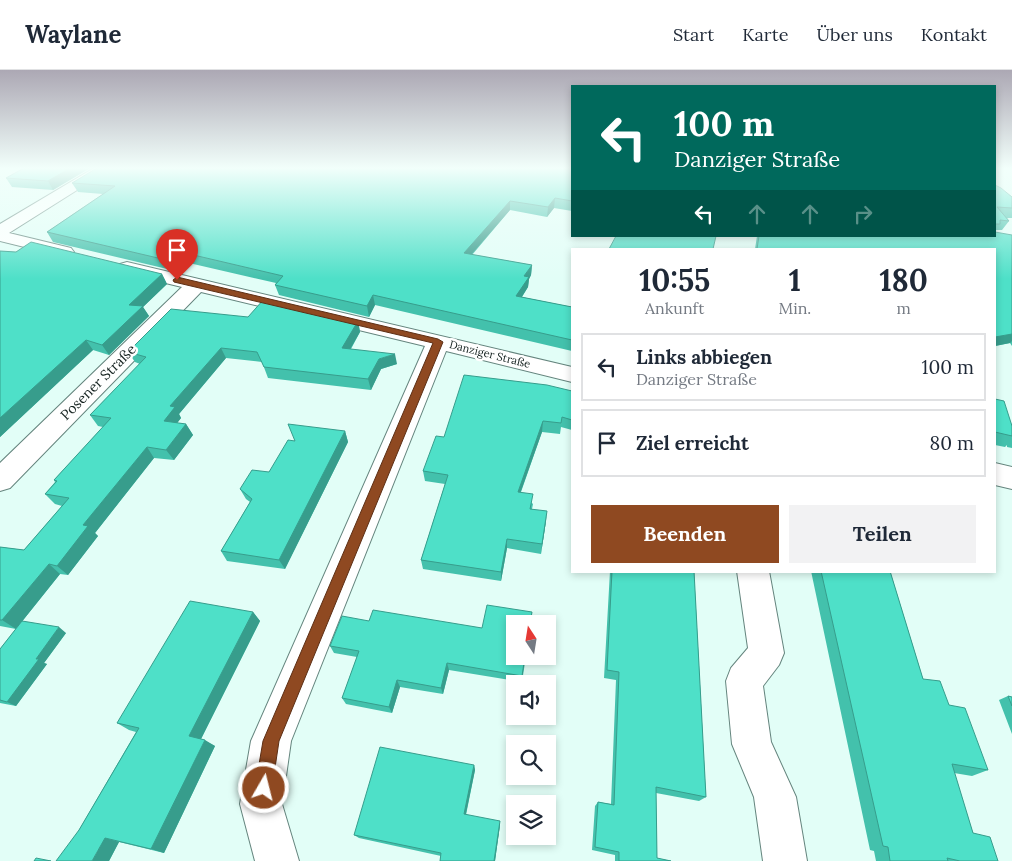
<!DOCTYPE html>
<html lang="de">
<head>
<meta charset="utf-8">
<style>
	:root { --surface:#fff; --page:#f2f2f3; --text:#1f2937; --muted:#747a83; --line:#e0e1e3; --accent:#8f4921 }
	body { margin:0; font-family:Lora,serif; background:var(--page); color:var(--text); height:100vh; display:flex; flex-direction:column; font-size:19px; white-space:nowrap }
	* { box-sizing:border-box; margin:0 }
	p { font-size:16px; color:var(--muted) }
	.icon { flex:none; width:28px; height:28px; fill:none; stroke:currentColor; stroke-width:2; stroke-linecap:round; stroke-linejoin:round }
	.map { position:relative; flex:1; overflow:hidden }
	.side { position:absolute; left:571px; top:178px; width:425px; height:325px; display:flex; flex-direction:column; background:var(--surface); border-radius:0px; box-shadow:0 2px 8px #0003 }
	.side>* { flex:none }
	.banner { position:absolute; left:571px; top:15px; width:425px; height:152px; border-radius:0px; box-shadow:0 2px 8px #0003; background:#00695c; color:#fff; overflow:hidden }
	.needle { width:32px; rotate:348deg }
	.fabs { position:absolute; left:506px; top:545px; display:grid; gap:10px }
	.fabs a { display:grid; place-items:center; width:50px; height:50px; border-radius:0px; background:var(--surface); box-shadow:0 2px 8px #0003; font-size:25px }
	.pin { position:absolute; display:grid; place-items:center; width:42px; height:42px; color:#fff; margin:-51px -21px; border-radius:50% 50% 50% 0; rotate:-45deg; box-shadow:0 0 5px #0007 }
	.pin .icon { rotate:45deg }
	.me { position:absolute; width:55px; margin:-28px; rotate:8deg; stroke-linejoin:round; filter:drop-shadow(0 0 4px #0008) }
	.turn { display:flex; align-items:center; gap:18px; height:105px; padding:0 20px; font-size:22px }
	.turn .icon { width:65px; height:65px; stroke-width:2.5 }
	.turn b { display:block; font-size:35px; line-height:42px }
	.lanes { display:flex; align-items:center; height:48px; padding:0 20px; background:#0003; justify-content:center; gap:25px; direction:ltr }
	.lanes .off { opacity:.35 }
	.eta { display:flex; justify-content:space-evenly; align-items:center; height:85px; text-align:center }
	.eta b { font-size:30px; font-weight:700; line-height:35px }
	.cta { display:flex; gap:10px; margin-top:auto; padding:10px 20px }
	.cta a { flex:1; height:58px; border-radius:0px; background:var(--accent); color:#fff; font-size:20px; font-weight:700; line-height:58px; text-align:center }
	.cta a+a { background:var(--page); color:var(--text) }
	ul { padding:0; list-style:none }
	li { display:flex; align-items:center; gap:15px; height:68px; margin:0 10px 8px; padding:0 10px; border:2px solid var(--line); border-radius:0px }
	li div { flex:1 }
	li b { display:block; font-size:19px }
	li em { font-style:normal }
	header { display:flex; align-items:center; gap:30px; box-sizing:border-box; height:70px; padding:0 25px; background:var(--surface); border-bottom:1px solid var(--line) }
	header strong { font-size:24px }
	nav { display:flex; gap:28px; margin-inline-start:auto; font-size:18px }
	.map>svg:first-child { display:block }
	.lines { fill:none; stroke-linecap:round; stroke-linejoin:round }
	.minor-casing { stroke:#65857e; stroke-width:2 }
	.minor { fill:#fff; fill-rule:evenodd }
	.wall { fill:#43c1ac }
	.shaded-wall { fill:#379d8c }
	.building { fill:#4ee0c8; stroke:#379d8c }
	.route { fill:#8f4921; stroke:#5d2f15 }
	.labels { text-anchor:middle; dominant-baseline:central; stroke-width:5; stroke-linejoin:round; paint-order:stroke }
	.far-street-label { font-size:11px; fill:#162321; stroke:#fff }
	.street-label { font-size:14px; fill:#162321; stroke:#fff }
</style>
</head>
<body>
<header>
<strong>Waylane</strong>
<nav><a>Start</a><a>Karte</a><a>Über uns</a><a>Kontakt</a></nav>
</header>
<div class="map">
<svg width="1012" height="791" viewBox="0 0 1012 791">
	<rect width="100%" height="100%" fill="#e2fef7"/>
	<g class="lines">
		<defs>
			<path id="minor" d="M94 98H112L9 163 71 178 74 182 71 186 65 187 0 171V154Z
				M127 192 572 297V312L446 281 291 671 282 734 299 791H255L240 734 251 671 425 276 201 222 10 418 0 421V393L182 217 120 202 118 198 120 194Z
				M995 393 1012 397V419L995 415Z
				M737 501H769L784 583 779 595 763 616 771 672 796 727 807 791H763L754 727 732 674 726 611 731 598 748 578Z"/>
		</defs>
		<use href="#minor" class="minor-casing"/>
		<use href="#minor" class="minor"/>
	</g>
	<path class="wall" d="M24 98H90L53 120 12 117 6 108Z
		M572 99V141L554 138 547 147 510 140 472 185 532 195 531 205 529 209 528 217 522 227 572 237V281L375 235 369 247 279 225 275 215 276 213 189 193 180 202 53 172 47 162 103 124 78 122 72 113Z
		M995 115 1012 127V148H1007L1009 151 1002 160H996L995 161Z
		M1012 165V276L1010 273 995 276V179H755L757 166H995Z
		M0 181 162 204 167 214 143 237 149 246 109 285 93 280 0 367Z
		M248 247 358 251 360 262 351 279 397 294 381 299 371 320 268 308 262 292 226 288 179 344 181 348 177 353 186 354 193 365 174 390 154 388 95 463 98 466 68 505 60 504 16 559 66 563 44 593 47 594 16 636 0 633V579L16 559 0 556V477L24 480 62 436 55 434 45 424 55 412 54 410 103 357 98 356 90 345 140 294 135 292 128 282Z
		M572 321V360L561 357 560 364 542 362 521 422 533 434 532 439 546 451 541 484 507 478 501 511 423 499 421 490 445 414 425 411 423 401 444 367Z
		M995 329 1012 355V378L1007 377V375L1005 377 995 375Z
		M345 361 348 372 285 499 227 491 221 481 250 432 246 429 240 419 269 402 295 371Z
		M610 501H694L706 727 699 731 656 723 657 788 671 791H615V785L592 780 595 736 598 732 611 734 616 610 604 608Z
		M811 501H890L923 609 949 635 988 700 972 706 954 703 973 763 998 791H876L874 781 870 780Z
		M253 542 260 551 201 669 215 676 164 783 119 772 109 791 79 760 136 662 129 660 117 653Z
		M532 542 531 554H515V586H526L522 612 449 600 443 624 400 617 392 643 346 634 342 628 357 587 334 583 330 576 369 551 482 558Z
		M1008 626 1012 627V664L999 630Z
		M474 695 475 700 466 745 500 755 495 791H440L441 786 359 768 354 765Z"/>
	<path class="shaded-wall" d="M70 98H90L53 120 48 111Z
		M555 128 554 138 547 147 548 137Z
		M510 131V140L464 193V183Z
		M185 183 189 193 180 202 175 192Z
		M532 195 531 205 529 209 528 217 516 236V226L524 206Z
		M162 204 167 214 143 237 149 246 109 285 102 275 129 235Z
		M373 225 375 235 369 247 367 236Z
		M358 251 360 262 345 288 342 278Z
		M1012 264V271L1010 273 995 276V267Z
		M86 270 93 280 0 367V348Z
		M221 278 226 288 179 344 181 348 171 361 164 351 170 336Z
		M395 284 397 294 381 299 371 320 368 309 379 289Z
		M543 351 542 362 517 432 518 422Z
		M186 354 193 365 174 390 166 380Z
		M345 361 348 372 285 499 279 490Z
		M147 377 154 388 95 463 98 466 68 505 57 496 83 455Z
		M547 441 546 451 541 484 542 474Z
		M507 469V478L501 511V502Z
		M49 494 60 504 16 559 2 550Z
		M253 542 260 551 199 673 189 666Z
		M59 557 66 563 44 593 47 594 16 636 7 632 36 589Z
		M447 593 449 600 443 624 441 618Z
		M397 610 400 617 392 643 389 637Z
		M205 670 215 676 164 783 151 779Z
		M474 695 475 700 465 748 464 744Z
		M500 751V755L495 791H494Z
		M105 768 119 772 109 791H92Z"/>
	<path class="building" d="M24 98H70L48 111 6 108Z
		M97 98H568L572 99V131L555 128 548 137 510 131 464 183 532 195 524 206 529 207 516 226 572 237V270L373 225 367 236 275 215 283 206 185 183 175 192 47 162 115 116 72 113Z
		M995 115 1001 118 1012 127V138L997 137 1009 151 1000 150V154H995Z
		M995 162 1012 165V264L995 267V179H757L759 166H995Z
		M616 166H716L713 179H609Z
		M31 172 162 204 129 235 143 236 102 275 86 270 0 348V181L16 182Z
		M264 229 358 251 342 278 395 284 379 289 368 309 264 297 257 282 221 278 170 336 175 337 164 351 186 354 166 380 147 377 83 455 88 456 57 496 49 494 2 550H0V477L24 480 69 428 45 424 57 411 54 410 111 348 90 345 146 287 128 282 171 239 248 247Z
		M464 305 547 315 572 321V350L562 347 561 353 543 351 518 422 533 424 530 439 547 441 542 474 507 469 501 502 421 490 448 405 423 401 436 366 444 367Z
		M995 329 1004 331 1012 356V366L995 362Z
		M288 354 345 361 279 490 221 481 252 429 240 419 252 400 269 402 288 370 295 371Z
		M612 501H694L706 727 656 717 657 788 671 791H619V782L595 777 598 732 614 735 619 602 607 600Z
		M821 501H890L923 609 940 611 949 635 965 638 988 700 952 694 973 763 990 767 998 791H960L947 788 948 791H890L888 777 883 776Z
		M190 531 253 542 189 666 205 670 151 779 105 768 92 791H56L79 760 139 658 117 653Z
		M487 535 532 542 530 554H515V586H525L522 606 447 593 441 618 397 610 389 637 342 628 359 581 330 576 342 546 369 551 373 540 482 558Z
		M22 551 59 557 36 589H39L7 632 0 630V579Z
		M1008 626 1012 627V636Z
		M380 677 474 695 464 744 500 751 494 791H440L441 783 354 765Z
		M36 788 51 791H34Z"/>
	<linearGradient id="sky" x2="0" y2="1"><stop stop-color="#aca8b4"/><stop offset="0.47" stop-color="#f2fffb"/><stop offset="1" stop-color="#f2fffb" stop-opacity="0"/></linearGradient>
	<rect width="1012" height="209" fill="url(#sky)"/>
	<path class="route" d="M177 207 438 269 443 272 279 671 272 718 270 725 264 727 258 725 255 718 263 671 433 273 174 212 173 210Z"/>
	<g class="labels">
		<g class="far-street-label">
			<text transform="translate(490 284) rotate(14)">Danziger Straße</text>
		</g>
		<g class="street-label">
			<text transform="translate(98 312) rotate(-45)">Posener Straße</text>
		</g>
	</g>
</svg>
<div class="fabs">
<a><svg class="needle" viewBox="-14 -14 28 28"><path d="M0-13l5 13h-10z" fill="#e53935"/><path d="M0 13l5-13h-10z" fill="#747a83"/></svg></a>
<a><svg class="icon" aria-label="sound" viewBox="0 0 24 24"><path d="M4 9h4l5-4v14l-5-4H4zM17 9q2 3 0 6"/></svg></a>
<a><svg class="icon" aria-label="search" viewBox="0 0 24 24"><circle cx="10" cy="10" r="6"/><path d="M15 15l6 6"/></svg></a>
<a><svg class="icon" aria-label="layers" viewBox="0 0 24 24"><path d="M12 4l9 5-9 5-9-5zM3 14l9 5 9-5"/></svg></a>
</div>
<div class="pin" style="left:177px;top:210px;background:#d93025"><svg class="icon" aria-label="arrive" viewBox="0 0 24 24"><path d="M6 21V4h12l-3 4 3 4H6"/></svg></div>
<svg class="me" style="left:264px;top:718px" viewBox="-20 -20 40 40"><circle r="17" fill="#8f4921" stroke="#fff" stroke-width="3"/><path d="M0-11L8 9 0 5-8 9z" fill="#fff"/></svg>
<div class="banner">
<div class="turn"><svg class="icon" aria-label="left" viewBox="0 0 24 24"><path d="M17 20v-9H6M10 6l-5 5 5 5"/></svg><div><b>100 m</b>Danziger Straße</div></div>
<div class="lanes"><svg class="icon" aria-label="left" viewBox="0 0 24 24"><path d="M17 20v-9H6M10 6l-5 5 5 5"/></svg><svg class="icon off" aria-label="ahead" viewBox="0 0 24 24"><path d="M12 20V5M6 11l6-6 6 6"/></svg><svg class="icon off" aria-label="ahead" viewBox="0 0 24 24"><path d="M12 20V5M6 11l6-6 6 6"/></svg><svg class="icon off" aria-label="right" viewBox="0 0 24 24"><path d="M7 20v-9h11M14 6l5 5-5 5"/></svg></div>
</div>
<section class="side">
<div class="eta">
<div><b>10:55</b><p>Ankunft</p></div>
<div><b>1</b><p>Min.</p></div>
<div><b>180</b><p>m</p></div>
</div>
<ul>
<li><svg class="icon" aria-label="left" viewBox="0 0 24 24"><path d="M17 20v-9H6M10 6l-5 5 5 5"/></svg><div><b>Links abbiegen</b><p>Danziger Straße</p></div><em>100 m</em></li>
<li><svg class="icon" aria-label="arrive" viewBox="0 0 24 24"><path d="M6 21V4h12l-3 4 3 4H6"/></svg><div><b>Ziel erreicht</b></div><em>80 m</em></li>
</ul>
<div class="cta"><a>Beenden</a><a>Teilen</a></div>
</section>
</div>
</body>
</html>
